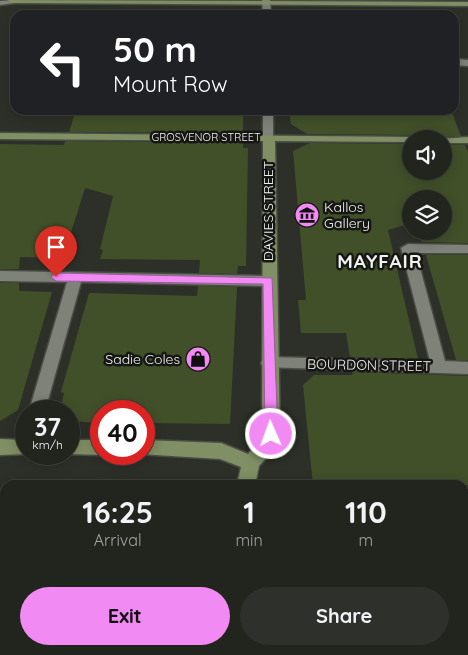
<!DOCTYPE html>
<html lang="en">
<head>
<meta charset="utf-8">
<style>
	:root { --surface:#22241e; --page:#2e302b; --text:#f1f3f6; --muted:#a2a4a4; --line:#3f413c; --accent:#f28af3 }
	body { margin:0; font-family:Quicksand,sans-serif; background:var(--page); color:var(--text); height:100vh; display:flex; flex-direction:column; font-size:19px; white-space:nowrap }
	* { box-sizing:border-box; margin:0 }
	p { font-size:16px; color:var(--muted) }
	.icon { flex:none; width:28px; height:28px; fill:none; stroke:currentColor; stroke-width:2; stroke-linecap:round; stroke-linejoin:round }
	.map { position:relative; flex:1; overflow:hidden }
	.details { position:absolute; left:0px; top:480px; width:469px; height:175px; display:flex; flex-direction:column; background:var(--surface); border-radius:15px 15px 0 0; box-shadow:0 2px 12px #0003,0 0 0 1px var(--line) }
	.details>* { flex:none }
	.hud { position:absolute; left:10px; top:10px; width:449px; height:105px; border-radius:15px; box-shadow:0 2px 12px #0003,0 0 0 1px var(--line); background:#202124; color:#fff; overflow:hidden }
	.fabs { position:absolute; left:402px; top:130px; display:grid; gap:10px }
	.fabs a { display:grid; place-items:center; width:50px; height:50px; border-radius:50%; background:var(--surface); box-shadow:0 2px 12px #0003,0 0 0 1px var(--line); font-size:25px }
	.speed { position:absolute; left:15px; top:400px; display:flex; gap:10px; font-size:25px; font-weight:700; text-align:center }
	.speed>* { display:grid; place-content:center; width:65px; height:65px; border-radius:50%; background:var(--surface); box-shadow:0 2px 12px #0003,0 0 0 1px var(--line); line-height:1 }
	.speed small { font-size:12px; font-weight:400 }
	.speed .limit { border:8px solid #d22; background:#fff; color:#111 }
	.pin { position:absolute; display:grid; place-items:center; width:42px; height:42px; color:#fff; margin:-51px -21px; border-radius:50% 50% 50% 0; rotate:-45deg; box-shadow:0 0 5px #0007 }
	.pin .icon { rotate:45deg }
	.me { position:absolute; width:55px; margin:-28px; rotate:358deg; stroke-linejoin:round; filter:drop-shadow(0 0 4px #0008) }
	.turn { display:flex; align-items:center; gap:18px; height:105px; padding:0 20px; font-size:22px }
	.turn .icon { width:65px; height:65px; stroke-width:2.5 }
	.turn b { display:block; font-size:35px; line-height:42px }
	.eta { display:flex; justify-content:space-evenly; align-items:center; height:85px; text-align:center }
	.eta b { font-size:30px; font-weight:700; line-height:35px }
	.cta { display:flex; gap:10px; margin-top:auto; padding:10px 20px }
	.cta a { flex:1; height:58px; border-radius:30px; background:var(--accent); color:#111; font-size:20px; font-weight:700; line-height:58px; text-align:center }
	.cta a+a { background:var(--page); color:var(--text) }
	.map>svg:first-child { display:block }
	.green { fill:#60475f }
	.building { fill:#415029 }
	.lines { fill:none; stroke-linecap:round; stroke-linejoin:round }
	.street-casing { stroke:#4a4c46; stroke-width:3 }
	.secondary-casing { stroke:#4a4c46; stroke-width:3 }
	.street { fill:#7e8279; fill-rule:evenodd }
	.secondary { fill:#808f64; fill-rule:evenodd }
	.route { fill:#f28af3; stroke:#9d5a9e }
	.labels { text-anchor:middle; dominant-baseline:central; stroke-width:5; stroke-linejoin:round; paint-order:stroke }
	.far-street-label { font-size:11px; fill:#f0f2ed; stroke:#161714 }
	.poi-label { font-size:14px; fill:#f0f2ed; stroke:#161714; text-anchor:start }
	.street-label { font-size:14px; fill:#f0f2ed; stroke:#161714 }
	.district-label { font-size:19px; font-weight:bold; letter-spacing:1px; fill:#f0f2ed; stroke:#161714 }
</style>
</head>
<body>
<div class="map">
<svg width="468" height="655" viewBox="0 0 468 655">
	<rect width="100%" height="100%" fill="#2d3028"/>
	<path class="green" d="M468 595V655H402L405 650H464V597Z"/>
	<path class="building" d="M76 110H243V133L69 132Z
		M289 110H451L461 136 418 139 415 135 307 134 291 124Z
		M65 141 243 143V148H248L246 266H238L237 274 199 273 200 260 100 259 103 250 100 249 113 196 85 188 63 258 20 257 19 269H0V144L64 145Z
		M310 143 411 144V171H444V145H465L468 152V243L422 242 419 231H444V199H411V223L388 230 418 359 350 357 346 333H301L298 300H306L293 151Z
		M426 255H468V360H456Z
		M0 283H19V291L52 292 18 410 0 421Z
		M198 286 237 287 230 424 144 423V411H101V423L69 421V411H60L64 393 61 392 89 293 197 296Z
		M352 372 468 376V485H313L303 385 314 375H353Z"/>
	<g class="lines">
		<defs>
			<path id="street" d="M14 0V3L0 5V1Z
				M262 0H270L271 15H263Z
				M454 59 468 60V66L454 65Z
				M263 110H273V139L269 140 263 137Z
				M408 244 468 245V253H416L445 361 468 362V374L263 367 261 363 263 359 269 357 430 361 401 248Z
				M0 271 269 276 276 281 269 286 81 282 45 411H29L67 282 0 281Z"/>
			<path id="secondary" d="M8 0 468 2V6L11 3Z
				M0 133 415 137 416 139H411V142L275 141 280 434 274 449 259 466 255 485H237L241 467 220 459 139 454H144V440L221 443 248 454 260 440 262 434 263 141 0 139Z
				M468 137V143H444V139H439Z
				M0 439 26 440V454H28L0 455Z
				M69 440H101V454H103L101 455 67 454H69Z
				M468 546V566L464 567V547Z
				M275 650H298L300 655H277Z
				M357 650H379L377 655H355Z"/>
		</defs>
		<use href="#street" class="street-casing"/>
		<use href="#secondary" class="secondary-casing"/>
		<use href="#street" class="street"/>
		<use href="#secondary" class="secondary"/>
	</g>
	<path class="route" d="M56 273 272 278 278 434 276 438H267L265 434 263 284 56 281 51 277Z"/>
	<defs>
		<symbol id="museum-disc" viewBox="-11 -11 22 22"><circle r="9.5" fill="#f28af3" stroke="#161714"/><path d="M0-6L6-3V-2H-6V-3ZM-5-1h2V3h-2ZM-1-1h2V3h-2ZM3-1h2V3H3ZM-6 4H6V6H-6Z" fill="#111"/></symbol>
		<symbol id="shop-disc" viewBox="-11 -11 22 22"><circle r="9.5" fill="#f28af3" stroke="#161714"/><path d="M-5-2.5h2.3a2.7 3.5 0 0 1 5.4 0H5L5.5 6h-11ZM-1.5-2.5h3a1.5 2.3 0 0 0-3 0Z" fill="#111"/></symbol>
	</defs>
	<g fill-rule="evenodd">
		<use href="#museum-disc" x="293" y="201" width="28" height="28"/>
		<use href="#shop-disc" x="184" y="345" width="28" height="28"/>
	</g>
	<g class="labels">
		<g class="far-street-label">
			<text x="206" y="137">GROSVENOR STREET</text>
		</g>
		<g class="poi-label">
			<text x="324" y="207">Kallos<tspan x="324" dy="16">Gallery</tspan></text>
			<text x="180" y="359" text-anchor="end">Sadie Coles</text>
		</g>
		<g class="street-label">
			<text transform="translate(268 211) rotate(-90)">DAVIES STREET</text>
			<text transform="translate(369 365) rotate(1)">BOURDON STREET</text>
		</g>
		<g class="district-label">
			<text x="380" y="261">MAYFAIR</text>
		</g>
	</g>
</svg>
<div class="fabs">
<a><svg class="icon" aria-label="sound" viewBox="0 0 24 24"><path d="M4 9h4l5-4v14l-5-4H4zM17 9q2 3 0 6"/></svg></a>
<a><svg class="icon" aria-label="layers" viewBox="0 0 24 24"><path d="M12 4l9 5-9 5-9-5zM3 14l9 5 9-5"/></svg></a>
</div>
<div class="speed"><div>37<small>km/h</small></div><div class="limit">40</div></div>
<div class="pin" style="left:56px;top:277px;background:#d93025"><svg class="icon" aria-label="arrive" viewBox="0 0 24 24"><path d="M6 21V4h12l-3 4 3 4H6"/></svg></div>
<svg class="me" style="left:271px;top:434px" viewBox="-20 -20 40 40"><circle r="17" fill="#f28af3" stroke="#fff" stroke-width="3"/><path d="M0-11L8 9 0 5-8 9z" fill="#fff"/></svg>
<div class="hud">
<div class="turn"><svg class="icon" aria-label="left" viewBox="0 0 24 24"><path d="M17 20v-9H6M10 6l-5 5 5 5"/></svg><div><b>50 m</b>Mount Row</div></div>
</div>
<section class="details">
<div class="eta">
<div><b>16:25</b><p>Arrival</p></div>
<div><b>1</b><p>min</p></div>
<div><b>110</b><p>m</p></div>
</div>
<div class="cta"><a>Exit</a><a>Share</a></div>
</section>
</div>
</body>
</html>
